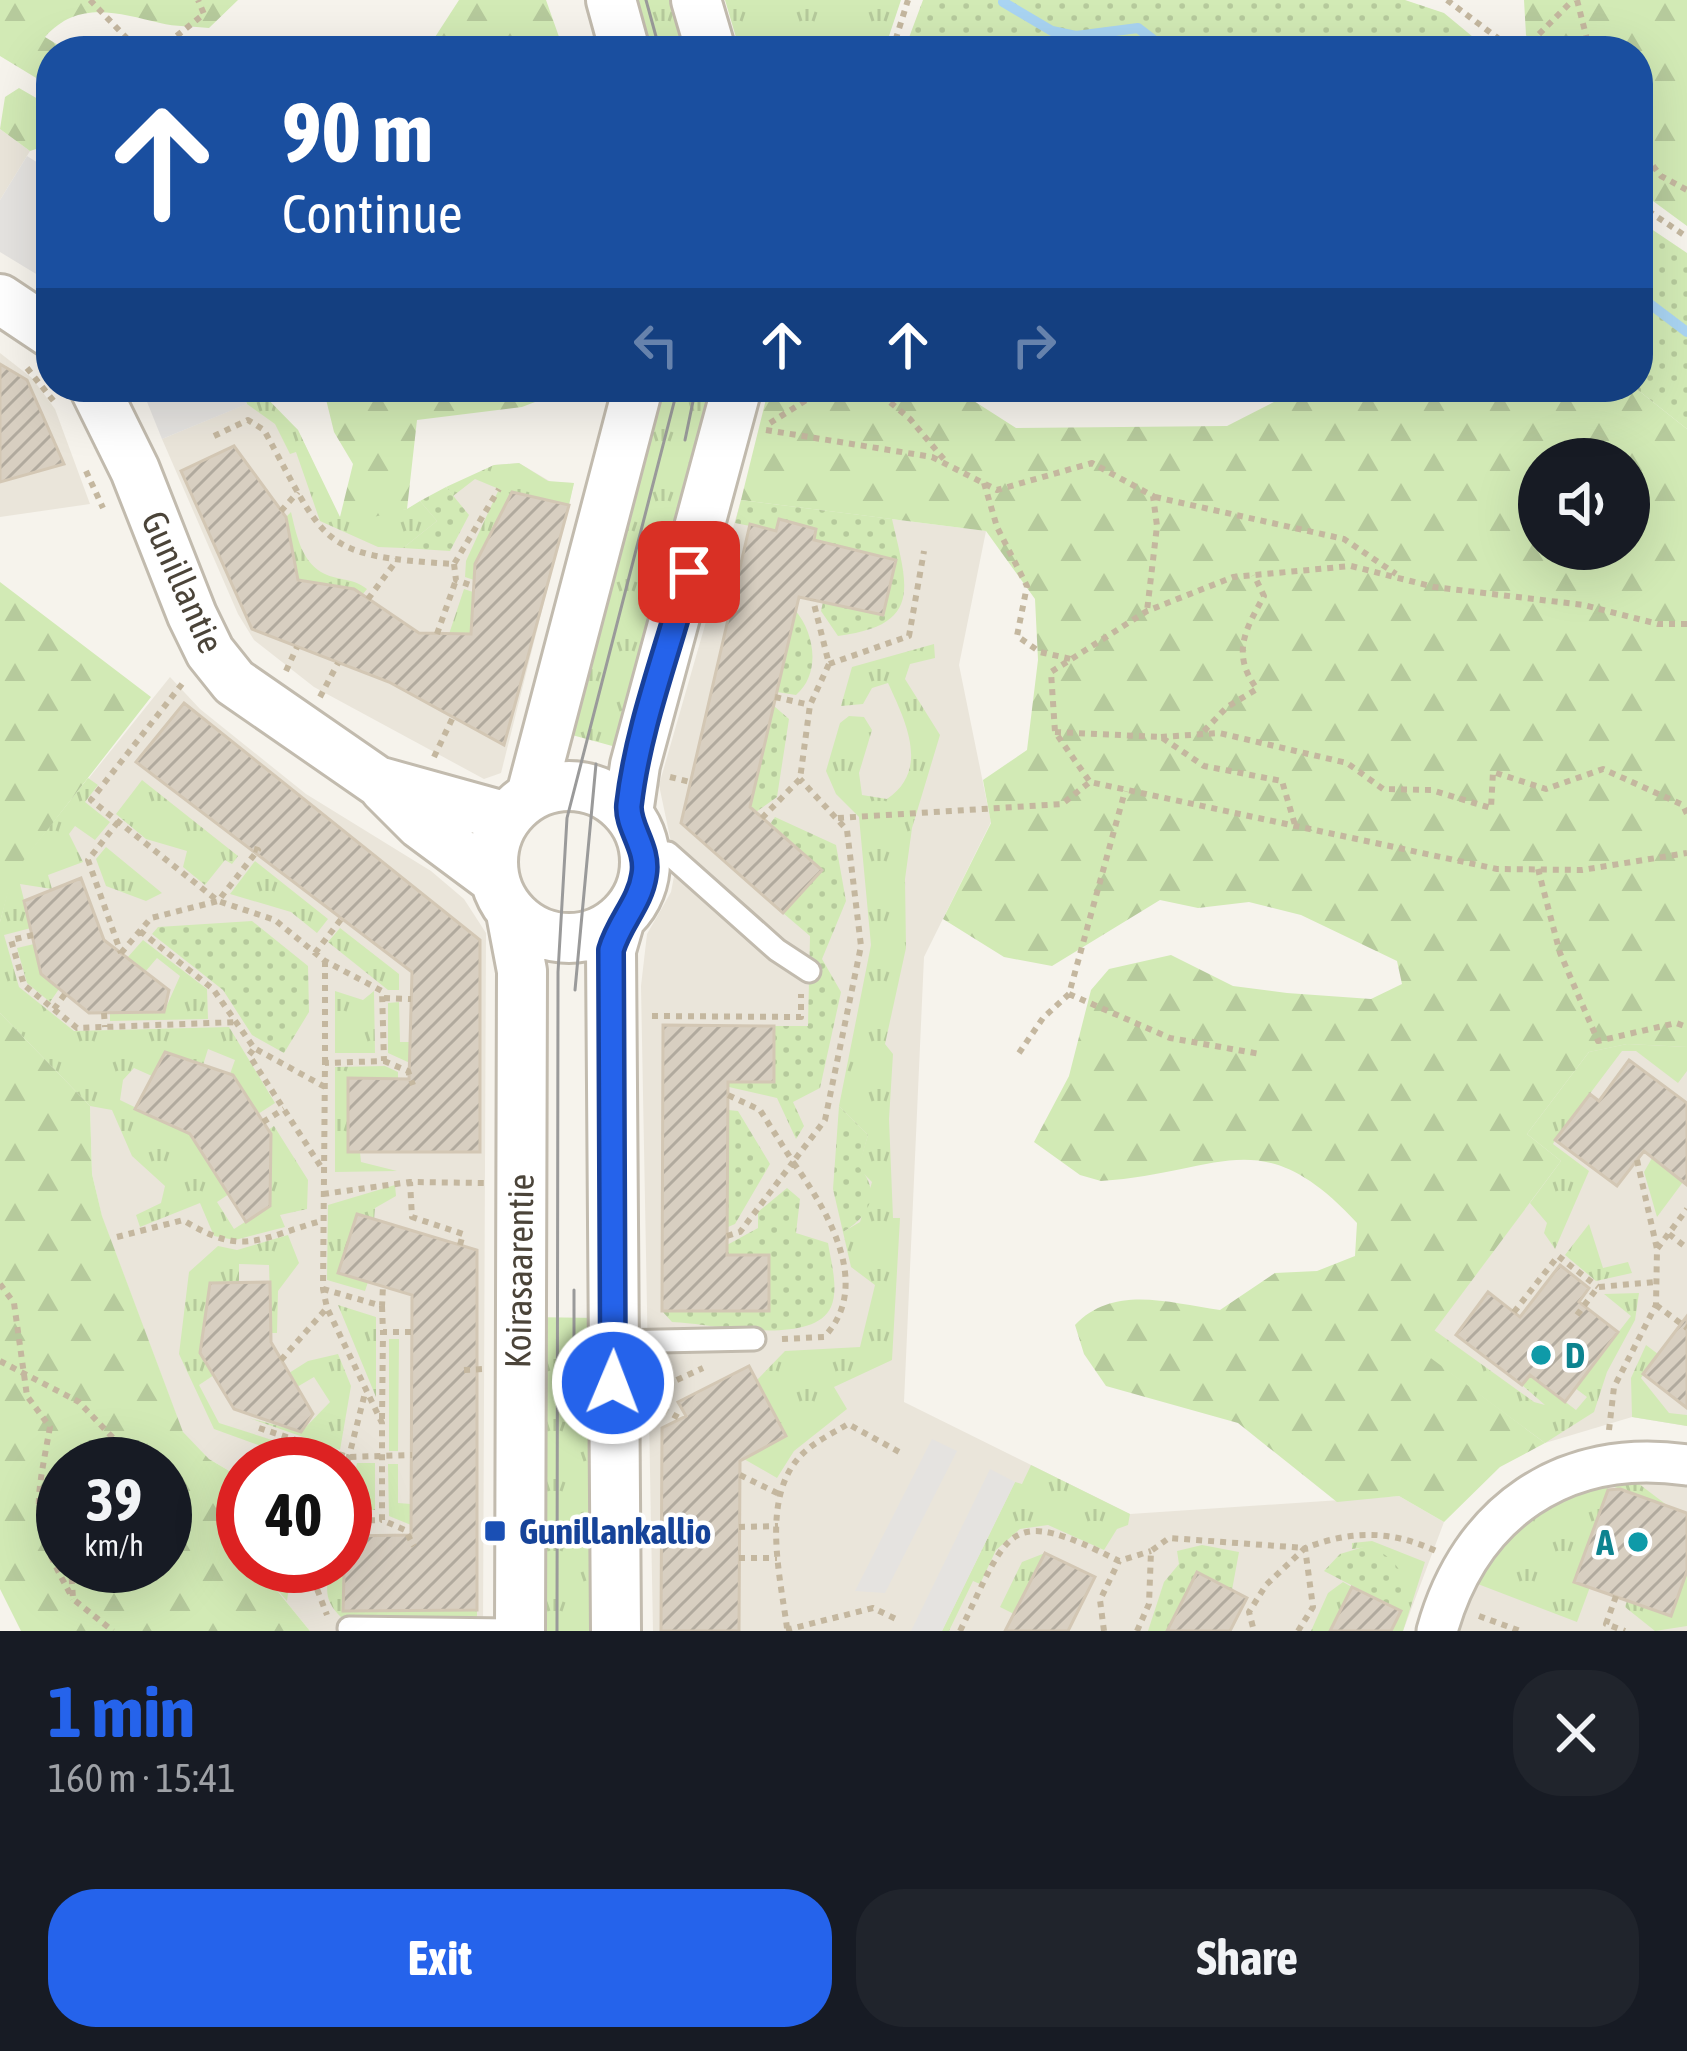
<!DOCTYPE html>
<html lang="en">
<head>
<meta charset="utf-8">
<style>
	:root { --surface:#171b24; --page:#20242c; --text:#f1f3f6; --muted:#9ea1a6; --accent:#2563eb }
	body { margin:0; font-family:"Asap Condensed",sans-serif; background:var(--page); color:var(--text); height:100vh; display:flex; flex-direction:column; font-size:45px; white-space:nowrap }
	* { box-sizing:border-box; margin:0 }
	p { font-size:39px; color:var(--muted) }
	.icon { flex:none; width:66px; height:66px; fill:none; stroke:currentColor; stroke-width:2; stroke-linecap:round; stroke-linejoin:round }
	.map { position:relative; height:1631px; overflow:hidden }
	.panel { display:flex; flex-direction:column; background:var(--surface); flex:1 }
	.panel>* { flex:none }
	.top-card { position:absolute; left:36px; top:36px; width:1617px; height:366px; border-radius:48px; box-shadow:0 12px 48px #0002; background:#1a4fa0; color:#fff; overflow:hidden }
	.fabs { position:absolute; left:1518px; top:438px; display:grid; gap:24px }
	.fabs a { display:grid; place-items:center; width:132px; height:132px; border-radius:50%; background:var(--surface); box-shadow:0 12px 48px #0002; font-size:60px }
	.speed { position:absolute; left:36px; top:1437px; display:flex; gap:24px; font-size:60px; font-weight:700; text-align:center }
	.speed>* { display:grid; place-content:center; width:156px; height:156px; border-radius:50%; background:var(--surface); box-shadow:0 12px 48px #0002; line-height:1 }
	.speed small { font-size:30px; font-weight:400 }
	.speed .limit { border:18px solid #d22; background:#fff; color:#111 }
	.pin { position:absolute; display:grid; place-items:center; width:102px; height:102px; color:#fff; margin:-51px; border-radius:24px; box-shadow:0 6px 18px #0006 }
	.me { position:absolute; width:132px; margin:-66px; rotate:1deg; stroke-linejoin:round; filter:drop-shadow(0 0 9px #0008) }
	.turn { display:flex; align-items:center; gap:42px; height:252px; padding:0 48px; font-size:54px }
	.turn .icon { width:156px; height:156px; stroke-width:2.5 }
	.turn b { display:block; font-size:84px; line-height:102px }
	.lanes { display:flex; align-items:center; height:114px; padding:0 48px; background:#0003; justify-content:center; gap:60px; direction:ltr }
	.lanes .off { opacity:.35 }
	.round { display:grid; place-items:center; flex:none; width:126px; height:126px; border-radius:48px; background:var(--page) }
	.summary { display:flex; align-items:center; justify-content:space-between; height:204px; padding:0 48px }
	h1 { font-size:72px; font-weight:700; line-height:90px; color:var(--accent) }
	.primary-button { display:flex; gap:24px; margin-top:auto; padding:24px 48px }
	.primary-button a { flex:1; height:138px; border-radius:48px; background:var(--accent); color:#fff; font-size:48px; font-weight:700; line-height:138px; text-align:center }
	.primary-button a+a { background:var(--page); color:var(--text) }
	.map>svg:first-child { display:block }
	.residential { fill:#eae5da }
	.grass { fill:url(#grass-tufts) }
	.forest { fill:url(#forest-firs); fill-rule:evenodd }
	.park { fill:url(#park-dots) }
	.parking { fill:#e5e3e0 }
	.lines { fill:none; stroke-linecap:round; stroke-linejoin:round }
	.stream { stroke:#a9d4f2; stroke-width:10 }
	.building { fill:url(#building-hatch); stroke:#d3c7b4; stroke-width:3 }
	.service-casing { stroke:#c2bbae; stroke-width:27 }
	.minor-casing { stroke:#c2bbae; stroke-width:45 }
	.tertiary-casing { stroke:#c2bbae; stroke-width:54 }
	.path { stroke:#c4b79f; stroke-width:6; stroke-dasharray:6 6; stroke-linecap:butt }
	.service { stroke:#fff; stroke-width:21 }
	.minor { stroke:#fff; stroke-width:39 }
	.tertiary { stroke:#fff; stroke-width:48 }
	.tram { stroke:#9a9a9a; stroke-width:3 }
	.route-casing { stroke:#184099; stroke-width:30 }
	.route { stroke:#2563eb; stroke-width:21 }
	.culture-dot { fill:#0f9aa8; stroke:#fff; stroke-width:4.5 }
	.transit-dot { fill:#1a4fb4; stroke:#fff; stroke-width:4.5 }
	.labels { text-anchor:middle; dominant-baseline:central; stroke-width:9; stroke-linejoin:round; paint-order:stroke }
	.street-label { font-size:36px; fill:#4b4439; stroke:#fff }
	.culture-label { font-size:36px; font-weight:bold; fill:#0d838f; stroke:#fff; text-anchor:start }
	.transit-label { font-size:36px; font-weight:bold; fill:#164399; stroke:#fff; text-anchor:start }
</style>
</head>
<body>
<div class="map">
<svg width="1687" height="1631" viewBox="0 0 1687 1631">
	<defs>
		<pattern id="grass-tufts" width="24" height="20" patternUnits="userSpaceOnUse" patternTransform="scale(3)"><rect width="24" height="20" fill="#d2eab5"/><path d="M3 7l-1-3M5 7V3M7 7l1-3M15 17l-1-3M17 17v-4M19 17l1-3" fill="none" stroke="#b6ca9c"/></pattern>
		<pattern id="forest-firs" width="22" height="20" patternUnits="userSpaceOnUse" patternTransform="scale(3)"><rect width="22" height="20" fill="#d2eab5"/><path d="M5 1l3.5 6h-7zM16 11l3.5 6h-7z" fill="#b6ca9c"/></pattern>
		<pattern id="park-dots" width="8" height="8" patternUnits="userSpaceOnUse" patternTransform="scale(3)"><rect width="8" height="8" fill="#d2eab5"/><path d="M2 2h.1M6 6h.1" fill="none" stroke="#b6ca9c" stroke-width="1.8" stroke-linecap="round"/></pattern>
		<pattern id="building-hatch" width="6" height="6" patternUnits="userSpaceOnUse" patternTransform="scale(3)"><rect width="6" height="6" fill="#d8cfc1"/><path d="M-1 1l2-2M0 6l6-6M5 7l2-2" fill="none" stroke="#b1aa9e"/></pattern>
	</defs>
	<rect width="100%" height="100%" fill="#f6f3ec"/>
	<path class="residential" d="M0 129 30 151 0 200Z
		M0 353 32 378 55 409 90 504 0 517Z
		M261 398 298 430 339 517 361 520 407 509 494 465 519 463 551 482 574 483 501 773 484 779 314 687 254 640 238 614 162 439Z
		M741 500 986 531 959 665 991 822 924 957 904 1402 1130 1514 1399 1496 1444 1522 1403 1631H653L641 986 647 934 671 892 676 866 659 785Z
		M170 677 200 709 306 794 431 871 464 899 486 933 483 1631H310L257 1566H345V1464H243V1479L209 1459 183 1433 102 1217 92 1174 90 1106 0 1013V922L12 874Z
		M1645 978 1687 1009V1426L1632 1417 1545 1443 1419 1350 1561 1161 1527 1134Z
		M1687 1477V1631H1451L1482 1557 1596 1479Z"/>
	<path class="grass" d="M622 0H681L694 51H636Z
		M725 0H901L884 51H740Z
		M239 387H256L298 430 340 517 407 509 420 501 437 521 403 548 378 547 320 521 296 452 290 454 275 424 247 404Z
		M648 387H716L627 750 561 732Z
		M519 463 548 481 574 483 569 505 512 492 475 564 474 580 465 577 466 561 499 489 475 479 453 496 446 487 494 465Z
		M291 512C296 533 301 560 321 572 336 581 352 577 367 589L362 595 298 580 286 517Z
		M464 589 473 592 471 635 449 634Z
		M934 644 935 658 910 664 905 679 940 735 912 828 905 879 906 948 885 1044 893 1054 889 1119 893 1218H900L892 1360 834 1387 847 1409 794 1451 777 1478 744 1459 785 1436 757 1380 785 1351 860 1347 875 1285 851 1267 843 1232 860 1222 872 1182 858 1168 868 1135 839 1106 871 945 859 817 836 794 826 771 840 723 849 716 864 717 872 730 859 773 862 795 887 799C930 770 906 722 888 683L872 688 863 704 841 706 852 667Z
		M88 778 98 785 85 802 110 822 95 840 75 826 69 834 83 862 48 875 52 889 20 884 31 928 4 935 19 987 74 1031 229 1027 275 1103 258 1114 230 1074 235 1060 208 1049 203 1065 165 1052 152 1076 134 1068 123 1080 120 1100 190 1134 229 1194 217 1202 234 1229 270 1206 268 1130 274 1126 308 1180 307 1209 280 1215 285 1227 235 1240 214 1236 200 1203 140 1227 136 1215 161 1203 165 1186 132 1156 112 1110 90 1106 0 1013V922L12 874Z
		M142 780 238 856 232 864 225 860 205 885 183 867 187 851 146 839 116 814Z
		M106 847 162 893 146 901 106 886 96 859Z
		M255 861 328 919 317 933 291 912 230 894Z
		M340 928 399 974V990H388L328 942Z
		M143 940 207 989 208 1019 110 1021V1013L164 1012 180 976 157 958 145 972 127 958Z
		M34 944 41 974 59 989 50 1002 27 983 17 948Z
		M335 991 363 1000 374 991 375 1053H335Z
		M399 1002 400 1042H410V1063L388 1053V1003Z
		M1627 1044 1687 1047V1071L1678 1083 1636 1051H1622L1555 1140 1553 1144 1589 1171 1555 1249 1544 1233 1547 1223 1530 1203 1561 1161 1527 1134 1589 1052Z
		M385 1066 398 1072V1079H348V1151L360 1152 361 1162 397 1171 335 1172V1067Z
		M1652 1158 1683 1182 1657 1217 1644 1172Z
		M395 1185 396 1196 375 1208 374 1220 357 1215 338 1272 368 1282 365 1291 327 1280 328 1205Z
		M1589 1224 1603 1268 1628 1262 1632 1273 1596 1281 1565 1255Z
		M288 1235 299 1263 278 1291 277 1333H271L269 1265 239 1264V1282L210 1283 200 1353 214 1375 199 1385 219 1423 294 1447 283 1464H268L280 1453 214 1429 179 1354 189 1272 218 1246 237 1250Z
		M1639 1293 1635 1320 1607 1372 1594 1412 1545 1443 1419 1350 1434 1330 1534 1402 1545 1405 1522 1385 1530 1375 1576 1410 1587 1397 1575 1388 1631 1316 1604 1294Z
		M338 1305 376 1317V1397Z
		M527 1317 599 1318 605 1631H529Z
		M389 1339H399L398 1451H389Z
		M1646 1345 1658 1354 1641 1378 1669 1413 1687 1415V1426L1632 1417 1631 1378Z
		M338 1354 351 1386 340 1450 249 1418 301 1432 330 1402 314 1377 297 1387 289 1373 308 1361Z
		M357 1463H375V1510H347Z
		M388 1464H398V1503L411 1504V1525L389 1516Z
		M1031 1465 1130 1514 1128 1525 1117 1529 1104 1550 1048 1525 1020 1529 996 1550 980 1584 973 1581 949 1631H942L1015 1482 1022 1484Z
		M1626 1474 1668 1506 1609 1485 1575 1581 1590 1587 1577 1622 1470 1581C1502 1516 1561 1494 1626 1474Z
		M1372 1541 1425 1562 1403 1631H1391L1401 1611 1367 1547 1352 1549V1543Z
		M1045 1553 1014 1614 1000 1607 1022 1562Z
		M257 1566H292L287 1601Z
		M331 1566H343L344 1611 477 1610V1619L342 1618C324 1601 325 1589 331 1566Z
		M1687 1571V1626L1655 1631 1625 1607 1627 1601 1670 1616Z
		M1343 1582 1352 1587 1330 1631H1311L1328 1593Z"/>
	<path class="forest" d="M0 0H238L209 28C193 26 175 27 160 23 117 13 78 0 45 37L68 51H51V87L0 56Z
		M459 0H546L564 51H426Z
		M1524 0H1687V226L1638 190V51H1534L1526 35Z
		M19 88 38 99 51 96V144L30 151 0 129 5 97Z
		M323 387H574L522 407 417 420 407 509 361 520 340 517 353 464 334 432Z
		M769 387H952L1016 428 1227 426 1303 387H1634L1687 429V1047L1627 1044 1589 1052 1527 1134 1561 1161 1420 1350 1545 1443 1500 1467 1444 1522 1399 1496 1337 1502 1238 1423 1106 1386 1084 1354 1075 1325C1114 1284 1169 1303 1220 1310L1275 1273 1317 1271 1355 1256 1357 1223C1260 1118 1220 1174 1101 1181L1080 1175 1034 1142 1069 1076 1091 990 1109 969 1171 955 1233 986 1287 993 1371 999 1402 984 1397 961 1301 915 1249 902 1198 908 1160 900 1052 966 1004 957 943 919 991 823 983 780 1027 750 1038 660 1035 599 986 531 741 500ZM1539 459H1629V549H1539Z
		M0 582 151 697 13 874 0 922Z
		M0 1013 90 1106 92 1174 102 1216 183 1432 209 1459 243 1479V1566H257L310 1631H21L0 1589ZM63 1464H165V1566H63Z"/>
	<path class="park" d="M923 0H1405L1444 13 1490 51H1007L979 38 974 51H904Z
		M1638 220 1687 253V429L1634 387Z
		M446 487 469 515 450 551 403 548 437 521 420 501Z
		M741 500 892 519C907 586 924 625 838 636L821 611 823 602 883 615 895 560 814 540 815 529 780 519 776 531 735 523Z
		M795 610C815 633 821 674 796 695L777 692Z
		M774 706 789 719 777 797 756 812 750 807Z
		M775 817 836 845 846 901 822 959 841 992 820 1088 793 1102 804 1126 796 1139 777 1098 729 1087V1082H773L774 1026H808L810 936 783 913 822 869 770 824Z
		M252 921 308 966 309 1012 284 1053 252 1035 223 990 152 934 158 927Z
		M839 1106 868 1135 859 1167C881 1191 871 1216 843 1232L833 1189Z
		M728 1110 738 1111 770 1164 735 1224 728 1227Z
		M787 1188 800 1199 796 1233 828 1243C831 1262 839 1289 831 1307 812 1348 710 1323 672 1322L662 1311 728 1255 727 1245 758 1228V1212Z
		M1202 1545 1239 1552 1232 1590 1197 1572 1167 1631H1148L1164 1582 1179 1564 1177 1551Z
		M1367 1546C1396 1556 1414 1580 1401 1611L1324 1571 1340 1554Z"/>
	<path class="parking" d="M27 156 51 171V283L0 252V200Z
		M141 387H239L247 404 162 439Z
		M932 1439 957 1451 885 1593 855 1591Z
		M990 1469 1015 1482 942 1631H911Z"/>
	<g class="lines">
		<path class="stream" d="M1003 2 1052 31 1076 36 1138 28 1168 51
			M1638 295 1687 332"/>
	</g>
	<path class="building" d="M0 364 27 380 64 464 0 482Z
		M234 446 286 517 298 580 354 589 419 633 471 634 475 564 512 492 569 505 504 745 389 682 252 629 181 471Z
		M779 519 816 529 814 540 896 560 883 615 799 597 750 807 822 870 783 913 681 823 750 524 776 531Z
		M184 703 480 940V1152H348V1078L409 1079 412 972 136 762Z
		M81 878 104 940 169 990 164 1012 89 1013 41 974 24 901Z
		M663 1025 774 1026V1082H728L727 1255H769V1311H662Z
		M165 1052 233 1075 271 1134 270 1206 246 1222 190 1134 135 1109Z
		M1629 1060 1687 1103V1185L1644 1151 1617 1186 1555 1140 1590 1094 1599 1101Z
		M357 1214 477 1250V1610L343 1611 345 1536 411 1535 412 1295 338 1273Z
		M1560 1265 1589 1288 1579 1302 1618 1332 1565 1402 1530 1375 1522 1385 1456 1335 1488 1292 1520 1317Z
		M270 1282 271 1342 313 1414 301 1432 234 1409 200 1353 210 1283Z
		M1687 1316V1408L1643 1374Z
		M749 1366 786 1436 740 1461 739 1631H661L662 1428 686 1416 678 1402Z
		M1620 1489 1687 1513V1571L1671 1616 1574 1582 1608 1490Z
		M1045 1553 1095 1577 1068 1631H1005Z
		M1197 1572 1247 1598 1230 1631H1167Z
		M1352 1587 1401 1611 1391 1631H1330Z"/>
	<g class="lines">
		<defs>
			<path id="service" d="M645 855 668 853 777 950 809 971
				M614 1342 754 1339
				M349 1628 520 1630"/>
			<path id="minor" d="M1437 1631C1470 1512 1564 1447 1687 1465"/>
			<path id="tertiary" d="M611 0 625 51
				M696 0 711 51
				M0 299 51 333
				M94 387 135 470 192 615 210 652 234 682 377 781 507 817
				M493 862a76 76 0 1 1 152 0a76 76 0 1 1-152 0Z
				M384 788 420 824 494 879
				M531 795 638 387
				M628 813 635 765 737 387
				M511 913 522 971 520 1631
				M616 1631 611 950 620 919"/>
		</defs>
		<use href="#service" class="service-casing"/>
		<use href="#minor" class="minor-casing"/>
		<use href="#tertiary" class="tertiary-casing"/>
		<path class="path" d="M90 0 139 51
			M1447 0 1515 51
			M1577 0 1590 51
			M158 51 204 14 198 0
			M892 51 908 0
			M1522 51 1573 0
			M1638 147 1661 176 1687 190
			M1638 204 1687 237
			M27 368 56 404
			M872 387 910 419 947 463
			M770 423 827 387
			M766 430 932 457 997 490 1092 463 1153 496 1157 526 1147 611
			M214 436 248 420 264 430C327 545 318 556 454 564L499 489
			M86 471 103 508
			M984 483 997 527 1027 586 1017 636 1040 652 1071 659
			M1155 497 1344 539 1396 574
			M281 511 298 492
			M454 564 456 580 473 586
			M368 599 397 560
			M1687 624H1658L1584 605 1434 587 1351 566 1233 577 1147 611 1051 672 1055 732 1090 782 1497 869 1582 870 1687 853
			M437 634 456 580
			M829 664 909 636 924 551
			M286 671 297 647
			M182 684 91 800 218 901 275 920 325 961 382 991 384 1061 325 1063 323 1289 327 1308 382 1423V1520L405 1530 414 1546
			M320 697 338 663
			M775 697 810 705
			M1204 731 1227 707 1257 689C1231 654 1245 630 1264 596L1254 575
			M1055 732 1161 737 1204 766 1282 781 1295 825
			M1161 737 1219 733 1347 763 1383 789 1431 790 1491 808 1493 772 1546 789 1603 769 1683 805 1687 814
			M434 757 453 717
			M670 777 690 782
			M762 818 800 779 810 705 829 664 813 600
			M838 818 1062 804 1090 782
			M118 822 88 860 121 953
			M1538 869 1560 953 1598 1041 1676 1023 1687 1027
			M140 931 213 989 254 1048 325 1087
			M33 935 11 940 24 985 77 1028 238 1022
			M121 953 151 918 218 901 258 850 254 849
			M315 953 342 918
			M1069 994 1170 1038 1260 1054
			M384 998 411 999
			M54 1009 65 994
			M104 1013 105 1027
			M652 1016 801 1017V994
			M253 1050 249 1055 323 1170
			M1019 1053 1043 1018 1069 994 1125 791
			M384 1061 408 1071 413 1085
			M325 1063V961
			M263 1122 284 1109
			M1637 1160 1657 1249
			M323 1194 410 1182
			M1669 1234 1687 1248
			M727 1236 740 1232 793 1162 760 1110 728 1095
			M117 1237 183 1220C243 1257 257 1239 321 1221
			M460 1245 463 1234 412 1217 410 1182 485 1183
			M0 1284 14 1303 27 1396 50 1427C34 1514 30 1521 73 1599
			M323 1289 382 1306 383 1286
			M1656 1305 1687 1328
			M382 1306 383 1332H412
			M1514 1312 1558 1256 1598 1287
			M1577 1315 1598 1287 1656 1282
			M782 1339 824 1337C874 1285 826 1209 793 1162L825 1120 861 946 847 830 800 779
			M281 1360 326 1309
			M0 1361 79 1402 114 1439 105 1464
			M464 1370 484 1369
			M655 1390 703 1368
			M652 1403 681 1419
			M382 1419 383 1332
			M259 1428 348 1457 412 1455
			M1609 1430 1614 1387 1656 1305 1657 1249 1687 1209
			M345 1472 366 1389
			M740 1475 779 1494
			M345 1521 382 1520
			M739 1527 778 1526
			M739 1558H777
			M71 1566 73 1599 113 1631
			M322 1566 317 1589 327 1615
			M1616 1596 1606 1624 1625 1631
			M1479 1616 1520 1631
			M787 1628C780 1574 758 1489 808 1449 820 1439 835 1432 848 1424L903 1454
			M786 1630 873 1608 896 1619
			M960 1631C1010 1529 1006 1504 1119 1561L1151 1551
			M1104 1631 1100 1600 1119 1561
			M1137 1631 1149 1604 1151 1551 1169 1538 1305 1548 1266 1585 1249 1612 1254 1631
			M1298 1631 1313 1607 1305 1548C1353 1530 1390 1530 1436 1551"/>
		<use href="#service" class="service"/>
		<use href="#minor" class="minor"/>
		<use href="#tertiary" class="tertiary"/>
		<path class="tram" d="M646 0 660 51
			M685 440 696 387
			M575 990 596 764
			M574 1290V1410
			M557 1631 558 972 567 818 678 387"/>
	</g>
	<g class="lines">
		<defs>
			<path id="route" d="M613 1383 611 950C619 922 640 903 644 875 649 848 627 827 629 805 638 726 669 648 689 572"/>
		</defs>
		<use href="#route" class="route-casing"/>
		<use href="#route" class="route"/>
	</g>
	<g class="culture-dot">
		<circle cx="1541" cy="1355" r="12"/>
		<circle cx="1638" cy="1542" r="12"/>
	</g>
	<rect class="transit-dot" x="483" y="1519" width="24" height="24" rx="6"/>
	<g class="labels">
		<g class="street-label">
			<text transform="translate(183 582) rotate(66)">Gunillantie</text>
			<text transform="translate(519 1271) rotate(-89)">Koirasaarentie</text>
		</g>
		<g class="culture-label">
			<text x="1565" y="1355">D</text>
			<text x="1614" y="1542" text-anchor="end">A</text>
		</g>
		<g class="transit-label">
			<text x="519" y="1531">Gunillankallio</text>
		</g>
	</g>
</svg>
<div class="fabs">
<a><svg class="icon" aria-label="sound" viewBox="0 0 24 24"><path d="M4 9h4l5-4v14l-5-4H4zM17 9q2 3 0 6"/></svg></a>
</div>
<div class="speed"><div>39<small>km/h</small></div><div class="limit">40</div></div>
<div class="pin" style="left:689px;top:572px;background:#d93025"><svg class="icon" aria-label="arrive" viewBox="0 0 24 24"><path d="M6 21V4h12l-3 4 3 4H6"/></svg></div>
<svg class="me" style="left:613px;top:1383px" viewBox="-20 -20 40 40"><circle r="17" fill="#2563eb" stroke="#fff" stroke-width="3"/><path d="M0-11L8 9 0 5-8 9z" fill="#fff"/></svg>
<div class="top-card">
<div class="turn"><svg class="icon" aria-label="ahead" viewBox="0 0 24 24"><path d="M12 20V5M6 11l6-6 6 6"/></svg><div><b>90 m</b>Continue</div></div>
<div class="lanes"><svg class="icon off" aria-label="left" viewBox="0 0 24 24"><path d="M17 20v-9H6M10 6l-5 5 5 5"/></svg><svg class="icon" aria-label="ahead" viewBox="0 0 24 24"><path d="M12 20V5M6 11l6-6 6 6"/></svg><svg class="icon" aria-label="ahead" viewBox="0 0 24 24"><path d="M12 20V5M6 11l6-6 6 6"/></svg><svg class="icon off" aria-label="right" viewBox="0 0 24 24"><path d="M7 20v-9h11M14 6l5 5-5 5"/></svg></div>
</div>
</div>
<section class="panel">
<div class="summary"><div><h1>1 min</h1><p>160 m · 15:41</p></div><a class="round"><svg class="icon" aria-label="close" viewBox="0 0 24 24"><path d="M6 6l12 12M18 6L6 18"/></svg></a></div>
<div class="primary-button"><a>Exit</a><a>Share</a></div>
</section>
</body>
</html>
